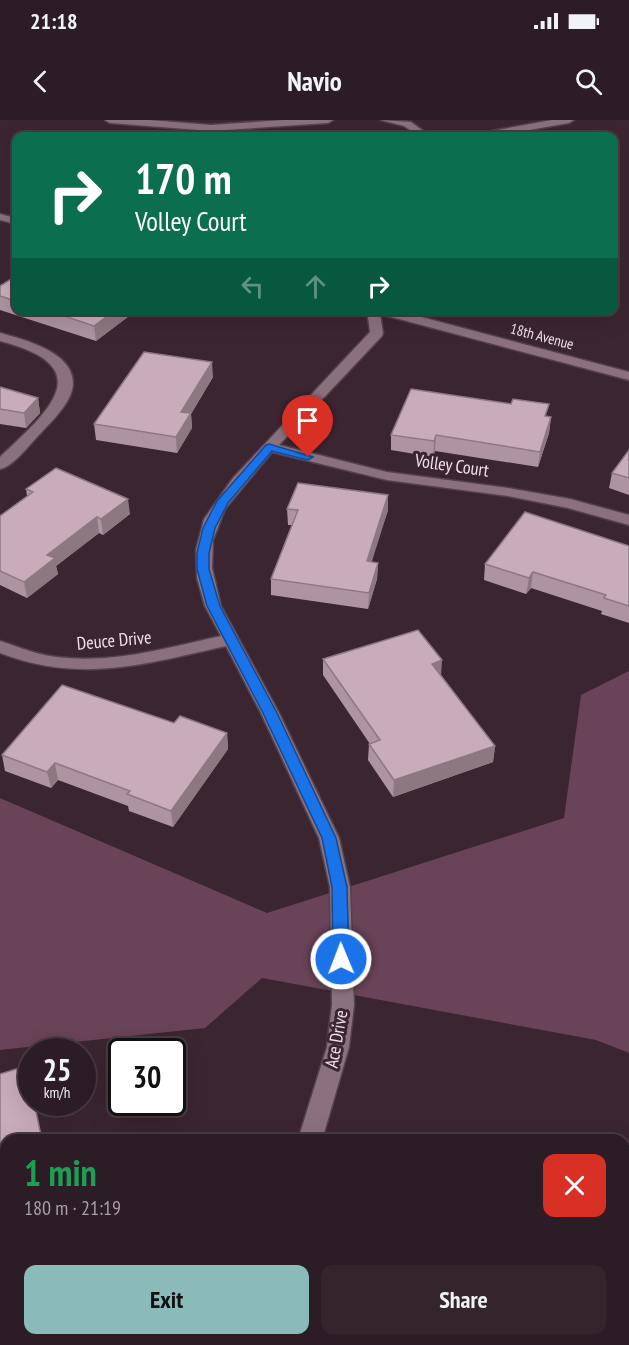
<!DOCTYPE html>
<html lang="en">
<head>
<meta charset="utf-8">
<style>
	:root { --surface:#2c1c25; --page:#34252d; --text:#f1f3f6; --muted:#a6a1a7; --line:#483a42; --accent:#8bbbb9 }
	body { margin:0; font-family:"PT Sans Narrow",sans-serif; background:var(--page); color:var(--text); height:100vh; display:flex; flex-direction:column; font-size:22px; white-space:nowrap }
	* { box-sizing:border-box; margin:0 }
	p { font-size:20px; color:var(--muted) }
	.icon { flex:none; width:33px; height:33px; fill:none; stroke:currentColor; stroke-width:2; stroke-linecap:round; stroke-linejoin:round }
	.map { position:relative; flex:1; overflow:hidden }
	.panel { position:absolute; left:0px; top:1014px; width:630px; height:212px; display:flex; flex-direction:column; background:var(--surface); border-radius:18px 18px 0 0; box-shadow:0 6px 24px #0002,0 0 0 2px var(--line) }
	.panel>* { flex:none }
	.banner { position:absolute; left:12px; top:12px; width:606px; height:183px; border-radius:12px; box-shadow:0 6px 24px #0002,0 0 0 2px var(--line); background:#0b6e4f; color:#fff; overflow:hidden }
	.speed { position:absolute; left:18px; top:918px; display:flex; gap:12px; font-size:30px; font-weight:700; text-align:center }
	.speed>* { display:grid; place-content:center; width:78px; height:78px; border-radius:50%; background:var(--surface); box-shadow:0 6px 24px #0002,0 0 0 2px var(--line); line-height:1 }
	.speed small { font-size:15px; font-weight:400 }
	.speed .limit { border:3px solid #111; border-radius:9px; background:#fff; color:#111 }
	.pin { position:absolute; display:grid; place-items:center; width:51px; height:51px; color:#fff; margin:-62px -26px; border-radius:50% 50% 50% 0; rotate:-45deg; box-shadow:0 0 6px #0007 }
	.pin .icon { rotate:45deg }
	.me { position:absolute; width:66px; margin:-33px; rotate:359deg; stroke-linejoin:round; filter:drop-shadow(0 0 4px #0008) }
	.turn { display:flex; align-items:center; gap:21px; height:126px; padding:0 24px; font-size:27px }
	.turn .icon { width:78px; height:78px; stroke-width:2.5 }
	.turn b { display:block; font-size:42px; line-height:51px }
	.lanes { display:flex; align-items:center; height:57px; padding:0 24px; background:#0003; justify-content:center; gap:30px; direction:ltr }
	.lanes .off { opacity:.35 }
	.round { display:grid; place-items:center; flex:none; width:63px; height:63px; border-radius:12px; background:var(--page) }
	.overview { display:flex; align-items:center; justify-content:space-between; height:102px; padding:0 24px }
	h1 { font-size:36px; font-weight:800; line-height:45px; color:#1e9e55 }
	.primary-button { display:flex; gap:12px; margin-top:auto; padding:12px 24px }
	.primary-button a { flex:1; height:69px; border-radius:12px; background:var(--accent); color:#111; font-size:24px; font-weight:800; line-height:69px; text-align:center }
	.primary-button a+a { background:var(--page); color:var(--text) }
	.status { display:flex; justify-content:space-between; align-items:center; height:42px; padding:0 30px; background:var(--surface); direction:ltr }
	.status svg { height:16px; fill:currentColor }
	header { display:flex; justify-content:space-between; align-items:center; height:78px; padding:0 24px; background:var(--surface); font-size:27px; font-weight:800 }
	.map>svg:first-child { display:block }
	.green { fill:#694357 }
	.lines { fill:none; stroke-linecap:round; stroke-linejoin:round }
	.minor-casing { stroke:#54414b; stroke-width:3 }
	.minor { fill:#8b717e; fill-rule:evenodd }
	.wall { fill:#ad94a0 }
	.shaded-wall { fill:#8d7882 }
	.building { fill:#c9acba; stroke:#8d7882; stroke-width:1.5 }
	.route { fill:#1a73e8; stroke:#114b97; stroke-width:1.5 }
	.labels { text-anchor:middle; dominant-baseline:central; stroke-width:6; stroke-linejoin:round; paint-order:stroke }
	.far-street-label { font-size:15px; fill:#f1e2e9; stroke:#3b2531 }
	.street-label { font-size:18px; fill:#f1e2e9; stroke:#3b2531 }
</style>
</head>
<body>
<div class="status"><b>21:18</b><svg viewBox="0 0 49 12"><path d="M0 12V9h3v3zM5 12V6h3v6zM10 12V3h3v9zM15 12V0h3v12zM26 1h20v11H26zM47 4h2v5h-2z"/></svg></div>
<header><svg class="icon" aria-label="back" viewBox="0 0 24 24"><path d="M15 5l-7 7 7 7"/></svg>Navio<svg class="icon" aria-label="search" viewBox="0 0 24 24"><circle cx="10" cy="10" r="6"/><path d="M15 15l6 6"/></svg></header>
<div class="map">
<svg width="629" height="1225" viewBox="0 0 629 1225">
	<rect width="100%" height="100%" fill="#3b2531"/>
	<path class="green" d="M629 551V933L596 920 262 858 205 908 0 930V678L267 793 564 698 581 575Z"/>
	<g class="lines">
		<defs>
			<path id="minor" d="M105 0H149L211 5 283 0H333L328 3 211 11 110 3Z
				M381 0 411 2 430 16H419L404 6Z
				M552 0H574L569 3 495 16H476L481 13Z
				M0 94 16 98V104L0 100Z
				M367 190H395L629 252V260L380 194 383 213 382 216 279 325 387 352 508 368 570 379 629 395V405L568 388 508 376 387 360 272 332 225 389 213 420 212 448 221 486 279 593 339 718 350 767 354 885 349 927 322 1020H298L327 927 332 885 330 767 319 718 261 593 226 526C146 544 80 564 0 533V521C19 527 37 535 57 537 112 544 167 528 221 516L205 486 197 458 196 430 204 399 233 358 370 212Z
				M0 213C27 220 87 236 70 276 63 291 49 304 38 316 28 326 14 346 0 349V337C49 291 101 247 0 221Z
				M0 1153H6V1177H0Z
				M198 1220H233L235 1225H200Z"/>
		</defs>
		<use href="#minor" class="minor-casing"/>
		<use href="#minor" class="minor"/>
	</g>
	<path class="wall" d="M16 156V190H137L96 221 0 190V166Z
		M213 257 191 294 192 308 177 333 96 320 94 304Z
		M0 267 38 278 40 293 26 308 0 304Z
		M547 297H551L549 313 538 347 435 331 433 337 391 330V315Z
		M629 330V375L609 368 612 353Z
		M26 369 130 394 103 415 99 413 56 446 58 454 27 478 0 465V396L27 376Z
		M287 389 388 390 371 442 378 443 377 459 368 489 271 475V459L292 405H288Z
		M629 426V503L601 494 602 491 531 468 526 474 484 460 485 444Z
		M323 539 441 555 495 626 493 642 393 677 368 640 369 624H370L323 555Z
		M174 603 227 613 228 629 173 707 129 691 128 686 58 660 51 668 5 651 2 635Z"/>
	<path class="shaded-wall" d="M115 190H137L96 221 94 206Z
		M212 242 213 257 191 294 192 308 177 333 176 317 181 292Z
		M38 278 40 293 26 308 24 293Z
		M551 297 549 313 538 347 540 332Z
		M436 315 435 331 433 337 434 321Z
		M388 375V390L367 457V441Z
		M128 379 130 394 103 415 101 399Z
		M97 397 99 413 56 446 58 454 27 478 24 462 47 435Z
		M378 443 377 459 368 489 369 473Z
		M533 452 531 468 526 474 529 458Z
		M442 540 441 557 432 544Z
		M227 613 228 629 173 707 171 691Z
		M495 626 493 642 393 677 394 660Z
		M55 643 58 660 51 668 47 652Z
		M6 1083V1102L0 1104V1085Z"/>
	<path class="building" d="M16 156V181L0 176V166Z
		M46 190H115L94 206Z
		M144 232 212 242 181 292 191 293 176 317 94 304Z
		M0 267 38 278 24 293 0 289Z
		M411 269 511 284 513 279 549 284 545 296 551 297 540 332 436 315 434 321 391 315Z
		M629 330V358L612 353Z
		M56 348 128 379 101 399 97 397 47 435 55 438 24 462 0 451V396L33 372 26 369Z
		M298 363 388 375 367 441 378 443 369 473 271 459 298 390 287 389Z
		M525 392 629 426V486L604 478 606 475 533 452 529 458 485 444Z
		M418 510 442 540 432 544 495 626 394 660 369 624 380 620 323 539Z
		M62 565 174 603 180 596 227 613 171 691 127 674 130 671 55 643 47 652 2 635Z
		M26 946 32 973V982H34L42 1020H6V1083L0 1085V954Z
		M624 1160 629 1163V1225H445L443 1224 445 1220H624Z"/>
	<path class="route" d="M269 324 313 337 308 340 272 331 228 383 215 408 209 433V449L220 486 277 593 336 718 347 767 349 839 347 844 341 846 336 844 333 839 332 767 322 718 263 593 207 486 197 449V433L203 408 217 381 266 325Z"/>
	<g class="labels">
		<g class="far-street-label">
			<text transform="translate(542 216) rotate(15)">18th Avenue</text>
		</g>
		<g class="street-label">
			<text transform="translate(452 345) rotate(8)">Volley Court</text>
			<text transform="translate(114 520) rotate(-5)">Deuce Drive</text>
			<text transform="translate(336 919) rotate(-80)">Ace Drive</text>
		</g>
	</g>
</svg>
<div class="speed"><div>25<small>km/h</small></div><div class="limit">30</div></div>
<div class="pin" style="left:308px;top:337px;background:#d93025"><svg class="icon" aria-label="arrive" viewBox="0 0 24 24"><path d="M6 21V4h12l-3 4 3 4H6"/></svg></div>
<svg class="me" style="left:341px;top:839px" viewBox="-20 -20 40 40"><circle r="17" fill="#1a73e8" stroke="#fff" stroke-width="3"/><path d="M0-11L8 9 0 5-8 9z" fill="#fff"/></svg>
<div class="banner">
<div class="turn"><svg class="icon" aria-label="right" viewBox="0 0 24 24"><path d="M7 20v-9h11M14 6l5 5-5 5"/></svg><div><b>170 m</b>Volley Court</div></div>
<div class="lanes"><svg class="icon off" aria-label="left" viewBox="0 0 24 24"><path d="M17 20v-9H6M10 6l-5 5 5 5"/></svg><svg class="icon off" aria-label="ahead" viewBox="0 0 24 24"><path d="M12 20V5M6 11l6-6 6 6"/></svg><svg class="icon" aria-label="right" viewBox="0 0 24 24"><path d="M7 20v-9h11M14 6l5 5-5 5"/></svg></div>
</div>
<section class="panel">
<div class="overview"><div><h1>1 min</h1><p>180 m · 21:19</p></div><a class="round" style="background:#d93025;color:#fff"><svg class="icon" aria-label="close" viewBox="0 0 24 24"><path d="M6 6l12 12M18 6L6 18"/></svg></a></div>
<div class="primary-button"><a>Exit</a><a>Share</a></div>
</section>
</div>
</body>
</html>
